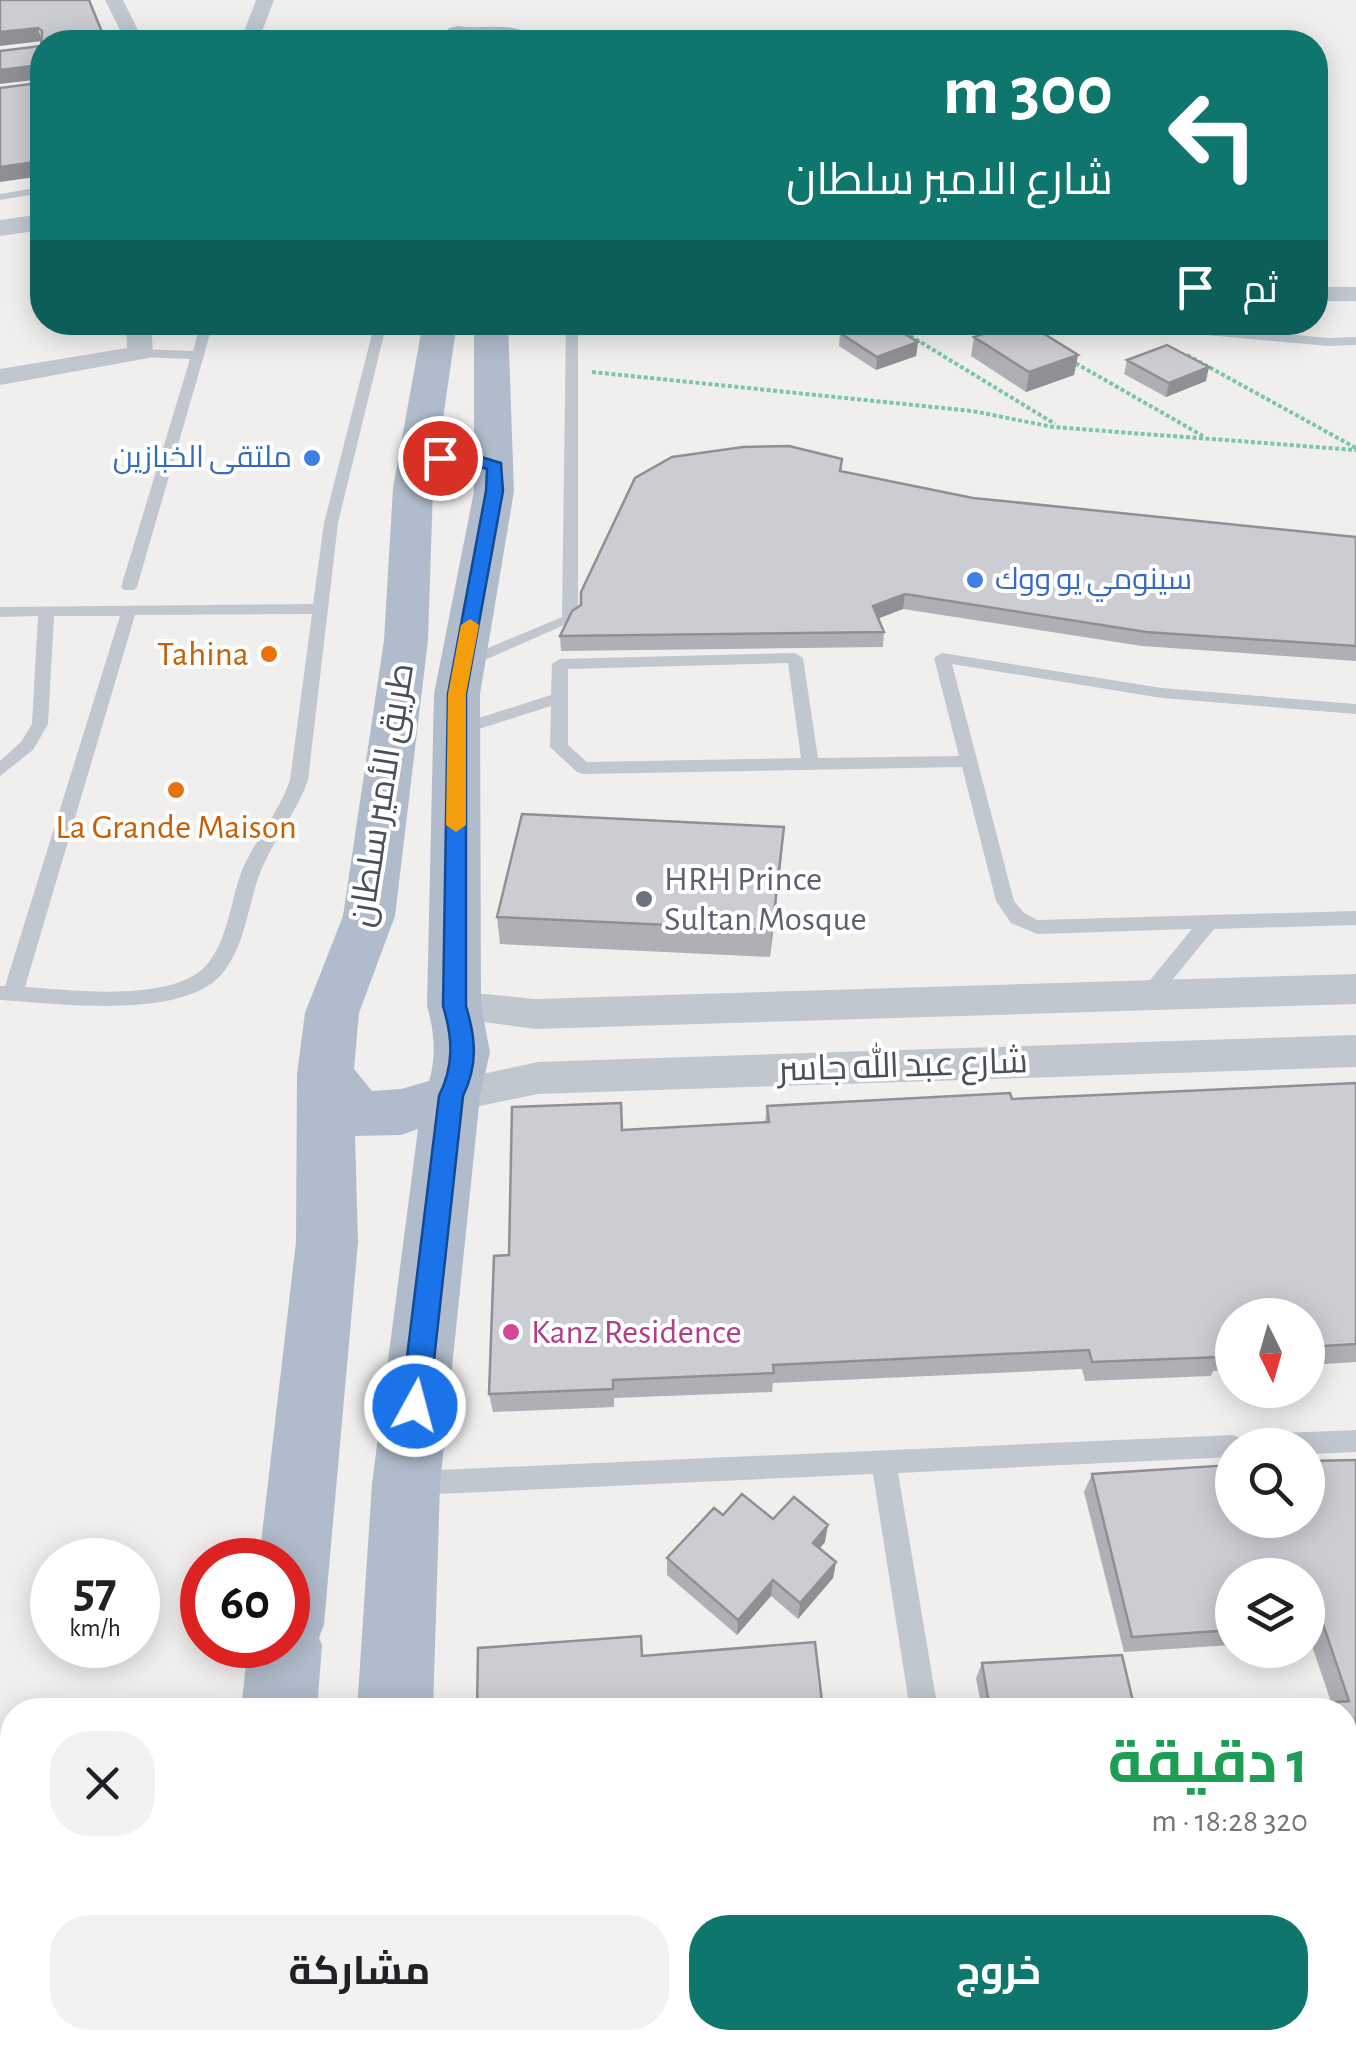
<!DOCTYPE html>
<html lang="ar">
<head>
<meta charset="utf-8">
<style>
	:root { --surface:#fff; --page:#f2f2f2; --text:#202124; --muted:#757577; --accent:#0f766e }
	body { margin:0; font-family:"Alegreya Sans",Cairo,sans-serif; background:var(--page); color:var(--text); direction:rtl; height:100vh; display:flex; flex-direction:column; font-size:38px; white-space:nowrap }
	* { box-sizing:border-box; margin:0 }
	p { font-size:32px; color:var(--muted) }
	.icon { flex:none; width:55px; height:55px; fill:none; stroke:currentColor; stroke-width:2; stroke-linecap:round; stroke-linejoin:round }
	.map { position:relative; flex:1; overflow:hidden; direction:ltr }
	.side { position:absolute; left:0px; top:1698px; width:1358px; height:352px; display:flex; flex-direction:column; background:var(--surface); border-radius:40px 40px 0 0; box-shadow:0 5px 25px #0003; direction:rtl }
	.side>* { flex:none }
	.top-card { position:absolute; left:30px; top:30px; width:1298px; height:305px; border-radius:40px; box-shadow:0 5px 25px #0003; direction:rtl; background:#0f766e; color:#fff; overflow:hidden }
	.needle { width:65px; rotate:175deg }
	.controls { position:absolute; left:1215px; top:1298px; display:grid; gap:20px }
	.controls a { display:grid; place-items:center; width:110px; height:110px; border-radius:50%; background:var(--surface); box-shadow:0 5px 25px #0003; font-size:50px }
	.speed { position:absolute; left:30px; top:1538px; display:flex; gap:20px; font-size:50px; font-weight:700; text-align:center }
	.speed>* { display:grid; place-content:center; width:130px; height:130px; border-radius:50%; background:var(--surface); box-shadow:0 5px 25px #0003; line-height:1 }
	.speed small { font-size:25px; font-weight:400 }
	.speed .limit { border:15px solid #d22; background:#fff; color:#111 }
	.pin { position:absolute; display:grid; place-items:center; width:85px; height:85px; color:#fff; margin:-42px; border:5px solid #fff; border-radius:50%; box-shadow:0 2px 10px #0007 }
	.me { position:absolute; width:110px; margin:-55px; rotate:7deg; stroke-linejoin:round; filter:drop-shadow(0 0 8px #0008) }
	.turn { display:flex; align-items:center; gap:35px; height:210px; padding:0 50px; font-size:45px }
	.turn .icon { width:130px; height:130px; stroke-width:2.5 }
	.turn b { display:block; font-size:70px; line-height:85px }
	.then { display:flex; align-items:center; height:95px; padding:0 50px; background:#0003; gap:20px; font-size:38px }
	.round { display:grid; place-items:center; flex:none; width:105px; height:105px; border-radius:40px; background:var(--page) }
	.overview { display:flex; align-items:center; justify-content:space-between; height:170px; padding:0 50px }
	h1 { font-size:60px; font-weight:700; line-height:75px; color:#1e9e55 }
	.primary-button { display:flex; gap:20px; margin-top:auto; padding:20px 50px }
	.primary-button a { flex:1; height:115px; border-radius:40px; background:var(--accent); color:#fff; font-size:40px; font-weight:700; line-height:115px; text-align:center }
	.primary-button a+a { background:var(--page); color:var(--text) }
	.map>svg:first-child { display:block }
	.lines { fill:none; stroke-linecap:round; stroke-linejoin:round }
	.path { stroke:#7bc6a8; stroke-width:4; stroke-dasharray:4 2.5; stroke-linecap:butt }
	.service { fill:#c0c7cf; fill-rule:evenodd }
	.minor { fill:#c0c7cf; fill-rule:evenodd }
	.tertiary { fill:#c0c7cf; fill-rule:evenodd }
	.primary { fill:#b0bbcb; fill-rule:evenodd }
	.wall { fill:#afb0b5 }
	.shaded-wall { fill:#8f9094 }
	.building { fill:#cccdd3; stroke:#8f9094; stroke-width:2.5 }
	.route { fill:#1a73e8; stroke:#114b97; stroke-width:2.5 }
	.slow { fill:#f59e0b }
	.shop-dot { fill:#3f7fe0; stroke:#fff; stroke-width:4 }
	.food-dot { fill:#e8710a; stroke:#fff; stroke-width:4 }
	.worship-dot { fill:#6b7280; stroke:#fff; stroke-width:4 }
	.hotel-dot { fill:#d1479c; stroke:#fff; stroke-width:4 }
	.labels { text-anchor:middle; dominant-baseline:central; stroke-width:8; stroke-linejoin:round; paint-order:stroke }
	.far-shop-label { font-size:30px; fill:#366cbe; stroke:#fff; text-anchor:end }
	.food-label { font-size:35px; fill:#c56008; stroke:#fff; text-anchor:end }
	.street-label { font-size:35px; fill:#48505a; stroke:#fff }
	.worship-label { font-size:35px; fill:#5b616d; stroke:#fff; text-anchor:start }
	.hotel-label { font-size:35px; fill:#b23c85; stroke:#fff; text-anchor:start }
</style>
</head>
<body>
<div class="map">
<svg width="1356" height="2049" viewBox="0 0 1356 2049">
	<rect width="100%" height="100%" fill="#f1efee"/>
	<g class="lines">
		<path class="path" d="M899 329 1055 424
			M1187 355 1356 448
			M1070 360 1203 436
			M592 372 972 411 1053 427 1356 450"/>
		<path class="service" d="M42 187V193L0 200V194Z
			M201 322H213L204 355 137 587 134 590H124L121 587 190 359 140 357 134 353 140 349 193 351Z
			M375 322H387L338 523 308 780C297 812 275 837 262 868 248 901 246 946 222 974 181 1021 56 1003 0 1000V986H5L120 616H54L48 724 33 750 0 776V761L21 742 32 724 38 616 0 617V607L313 604 324 523ZM312 614 290 780C279 812 257 837 243 868 231 897 229 936 209 962 178 1004 72 990 25 987L135 615Z
			M566 322H578V619L469 667H457V661L562 617Z
			M1103 322H1156L1328 338 1356 337V345L1328 346 1109 326Z
			M795 653 803 658 818 758 959 756 934 658 942 653 1162 688 1356 704V714L1162 698 952 664 1014 901 1024 913 1037 920 1356 911V925L1214 929 1155 1001H1141L1138 996 1141 991 1192 929 1037 934 1011 923 996 901 962 767 583 774 577 772 550 747 551 706 457 736 449 731 451 727 551 695 552 664 560 659ZM788 663 801 758 587 762 568 745V669Z
			M1356 1430V1452L1308 1454V1445H1249L1252 1437 1261 1434Z
			M1232 1435 1241 1438 1244 1445H1232V1457L898 1473 938 1710H910L873 1474 415 1495 406 1491 403 1483 406 1475 415 1471Z
			M1345 1907H1356V1937H1345Z
			M959 2038H989L990 2049H960Z"/>
		<path class="minor" d="M105 0H123L144 42H126Z
			M256 0H274L258 42H240Z
			M1315 287H1356V301H1315Z
			M126 322H151L153 353 149 358 0 385V369L127 348Z
			M1356 974V1004L535 1029 440 1016 434 1006 440 996 454 991 535 999Z
			M1356 1035V1067L538 1094 451 1112 436 1108 430 1096 436 1084 538 1062Z"/>
		<path class="tertiary" d="M42 214V230L0 236V220Z
			M12 1924V1995L0 2001V1929Z
			M12 2018V2038H91L86 2049H0V2026Z"/>
		<path class="primary" d="M458 26C479 30 514 21 529 35L517 42 449 40 445 34 449 28Z
			M423 322H457L433 488 428 640 395 916 359 1013 354 1069 372 1091 401 1089 429 1081C437 1055 434 1031 427 1006L434 694 474 491V322H508L514 491 480 694 481 1006 490 1052 480 1096 440 1484 433 1710H357L372 1484 418 1129 401 1135 355 1136 358 1242 324 1624 319 1638 322 1645 317 1710H241L248 1645H288V1560H259L296 1242 297 1074 305 1013 343 916 384 640 393 488Z
			M203 2038H287V2049H201Z
			M336 2038H420L421 2049H335Z"/>
	</g>
	<path class="wall" d="M840 333 918 342 916 356 876 370 839 346Z
		M974 337 1078 355 1074 375 1026 392 971 356Z
		M1127 360 1206 381 1166 397 1124 374Z
		M842 459 841 472 973 498 1356 537V661L1142 646 903 609 878 618 884 632 883 647 561 651 560 636Z
		M782 854 770 957 500 944 497 917Z
		M1356 1083V1362L1308 1365V1315H1232V1370L1213 1371 1211 1376 1085 1381 1082 1369 773 1383 772 1392 614 1398V1407L493 1412 489 1394 509 1255 622 1130 765 1122 767 1106 1012 1099Z
		M1356 1460V1846L1345 1847V1710H1242L1331 1702 1310 1640H1308V1575H1232V1645L1124 1652 1084 1492 1092 1474Z
		M773 1519 825 1542 820 1548 836 1562 833 1578 798 1619 771 1596 737 1635 667 1575V1558Z
		M982 1663 1135 1710H982L976 1678Z
		M1046 2038H1209L1210 2041 1356 2049H1048Z"/>
	<path class="shaded-wall" d="M38 28 42 41 0 46V32Z
		M41 65 42 79 0 84V70Z
		M42 161V176L0 182V167Z
		M918 342 916 356 876 370 877 357Z
		M1078 355 1074 375 1026 392 1029 372Z
		M1209 367 1206 381 1166 397 1169 383Z
		M905 594 903 609 872 621 873 606Z
		M784 827 782 854 770 957 772 930Z
		M828 1525 825 1542 811 1559 813 1543Z
		M836 1562 833 1578 798 1619 800 1603Z
		M773 1580 771 1596 737 1635 738 1620Z"/>
	<path class="building" d="M0 0H89L106 42H42V161L0 167V88L39 83 41 65 0 70V51L41 46 42 31 38 28 0 32Z
		M870 322H885L918 342 877 357 840 333Z
		M1017 322H1025L1078 355 1029 372 974 337Z
		M1167 345 1209 367 1169 383 1127 360Z
		M789 446 842 459 840 471 973 498 1356 537V646L1146 632 905 594 873 606 884 632 560 636 572 611 581 605V592L635 478 672 457 743 447Z
		M522 814 784 827 772 930 497 917Z
		M1356 1083V1344L1308 1347V1315H1232V1352L1219 1353 1220 1357 1092 1362 1089 1350 773 1365 774 1373 613 1380V1389L489 1394 494 1256 509 1255 512 1107 621 1103 622 1130 769 1122 767 1106 1010 1093 1012 1099Z
		M1356 1460V1835L1345 1836V1710L1242 1709 1349 1701 1323 1624 1308 1625V1575H1232V1630L1132 1637 1092 1474 1232 1465V1520H1308V1461Z
		M742 1494 773 1519 794 1497 828 1525 813 1543 836 1562 800 1603 773 1580 738 1620 667 1558 714 1508 723 1515Z
		M641 1636 642 1656 815 1642 823 1710H477L478 1648Z
		M1122 1655 1135 1710H990L982 1663Z
		M1345 2036H1356V2049H1060L1057 2038H1209L1210 2041Z
		M689 2038H877L879 2049H690Z"/>
	<path class="route" d="M440 453H468L501 463 503 491 466 694V1006C476 1039 478 1065 463 1096L429 1406 425 1415 415 1418 405 1415 401 1406 439 1096C454 1065 453 1039 443 1006L448 694 486 491 487 469 467 463 434 461V454Z"/>
	<path class="slow" d="M470 619 479 625 466 694V825L456 832 446 825 448 694 461 625Z"/>
	<g class="shop-dot">
		<circle cx="312" cy="458" r="10"/>
		<circle cx="975" cy="580" r="10"/>
	</g>
	<g class="food-dot">
		<circle cx="269" cy="654" r="10"/>
		<circle cx="176" cy="790" r="10"/>
	</g>
	<circle class="worship-dot" cx="644" cy="899" r="10"/>
	<circle class="hotel-dot" cx="511" cy="1332" r="10"/>
	<g class="labels">
		<g class="far-shop-label">
			<text x="292" y="458">ملتقى الخبازين</text>
			<text x="995" y="580" text-anchor="start">سينومي يو ووك</text>
		</g>
		<g class="food-label">
			<text x="249" y="654">Tahina</text>
			<text x="176" y="827" text-anchor="middle">La Grande Maison</text>
		</g>
		<g class="street-label">
			<text transform="translate(382 795) rotate(-81)">طريق الأمير سلطان</text>
			<text transform="translate(903 1066) rotate(-2)">شارع عبد الله جاسر</text>
		</g>
		<g class="worship-label">
			<text x="664" y="879">HRH Prince<tspan x="664" dy="40">Sultan Mosque</tspan></text>
		</g>
		<g class="hotel-label">
			<text x="531" y="1332">Kanz Residence</text>
		</g>
	</g>
</svg>
<div class="controls">
<a><svg class="needle" viewBox="-14 -14 28 28"><path d="M0-13l5 13h-10z" fill="#e53935"/><path d="M0 13l5-13h-10z" fill="#757577"/></svg></a>
<a><svg class="icon" aria-label="search" viewBox="0 0 24 24"><circle cx="10" cy="10" r="6"/><path d="M15 15l6 6"/></svg></a>
<a><svg class="icon" aria-label="layers" viewBox="0 0 24 24"><path d="M12 4l9 5-9 5-9-5zM3 14l9 5 9-5"/></svg></a>
</div>
<div class="speed"><div>57<small>km/h</small></div><div class="limit">60</div></div>
<div class="pin" style="left:440px;top:458px;background:#d93025"><svg class="icon" aria-label="arrive" viewBox="0 0 24 24"><path d="M6 21V4h12l-3 4 3 4H6"/></svg></div>
<svg class="me" style="left:415px;top:1406px" viewBox="-20 -20 40 40"><circle r="17" fill="#1a73e8" stroke="#fff" stroke-width="3"/><path d="M0-11L8 9 0 5-8 9z" fill="#fff"/></svg>
<div class="top-card">
<div class="turn"><svg class="icon" aria-label="left" viewBox="0 0 24 24"><path d="M17 20v-9H6M10 6l-5 5 5 5"/></svg><div><b>300 m</b>شارع الامير سلطان</div></div>
<div class="then">ثم<svg class="icon" aria-label="arrive" viewBox="0 0 24 24"><path d="M6 21V4h12l-3 4 3 4H6"/></svg></div>
</div>
<section class="side">
<div class="overview"><div><h1>1 دقيقة</h1><p>320 m · 18:28</p></div><a class="round"><svg class="icon" aria-label="close" viewBox="0 0 24 24"><path d="M6 6l12 12M18 6L6 18"/></svg></a></div>
<div class="primary-button"><a>خروج</a><a>مشاركة</a></div>
</section>
</div>
</body>
</html>
